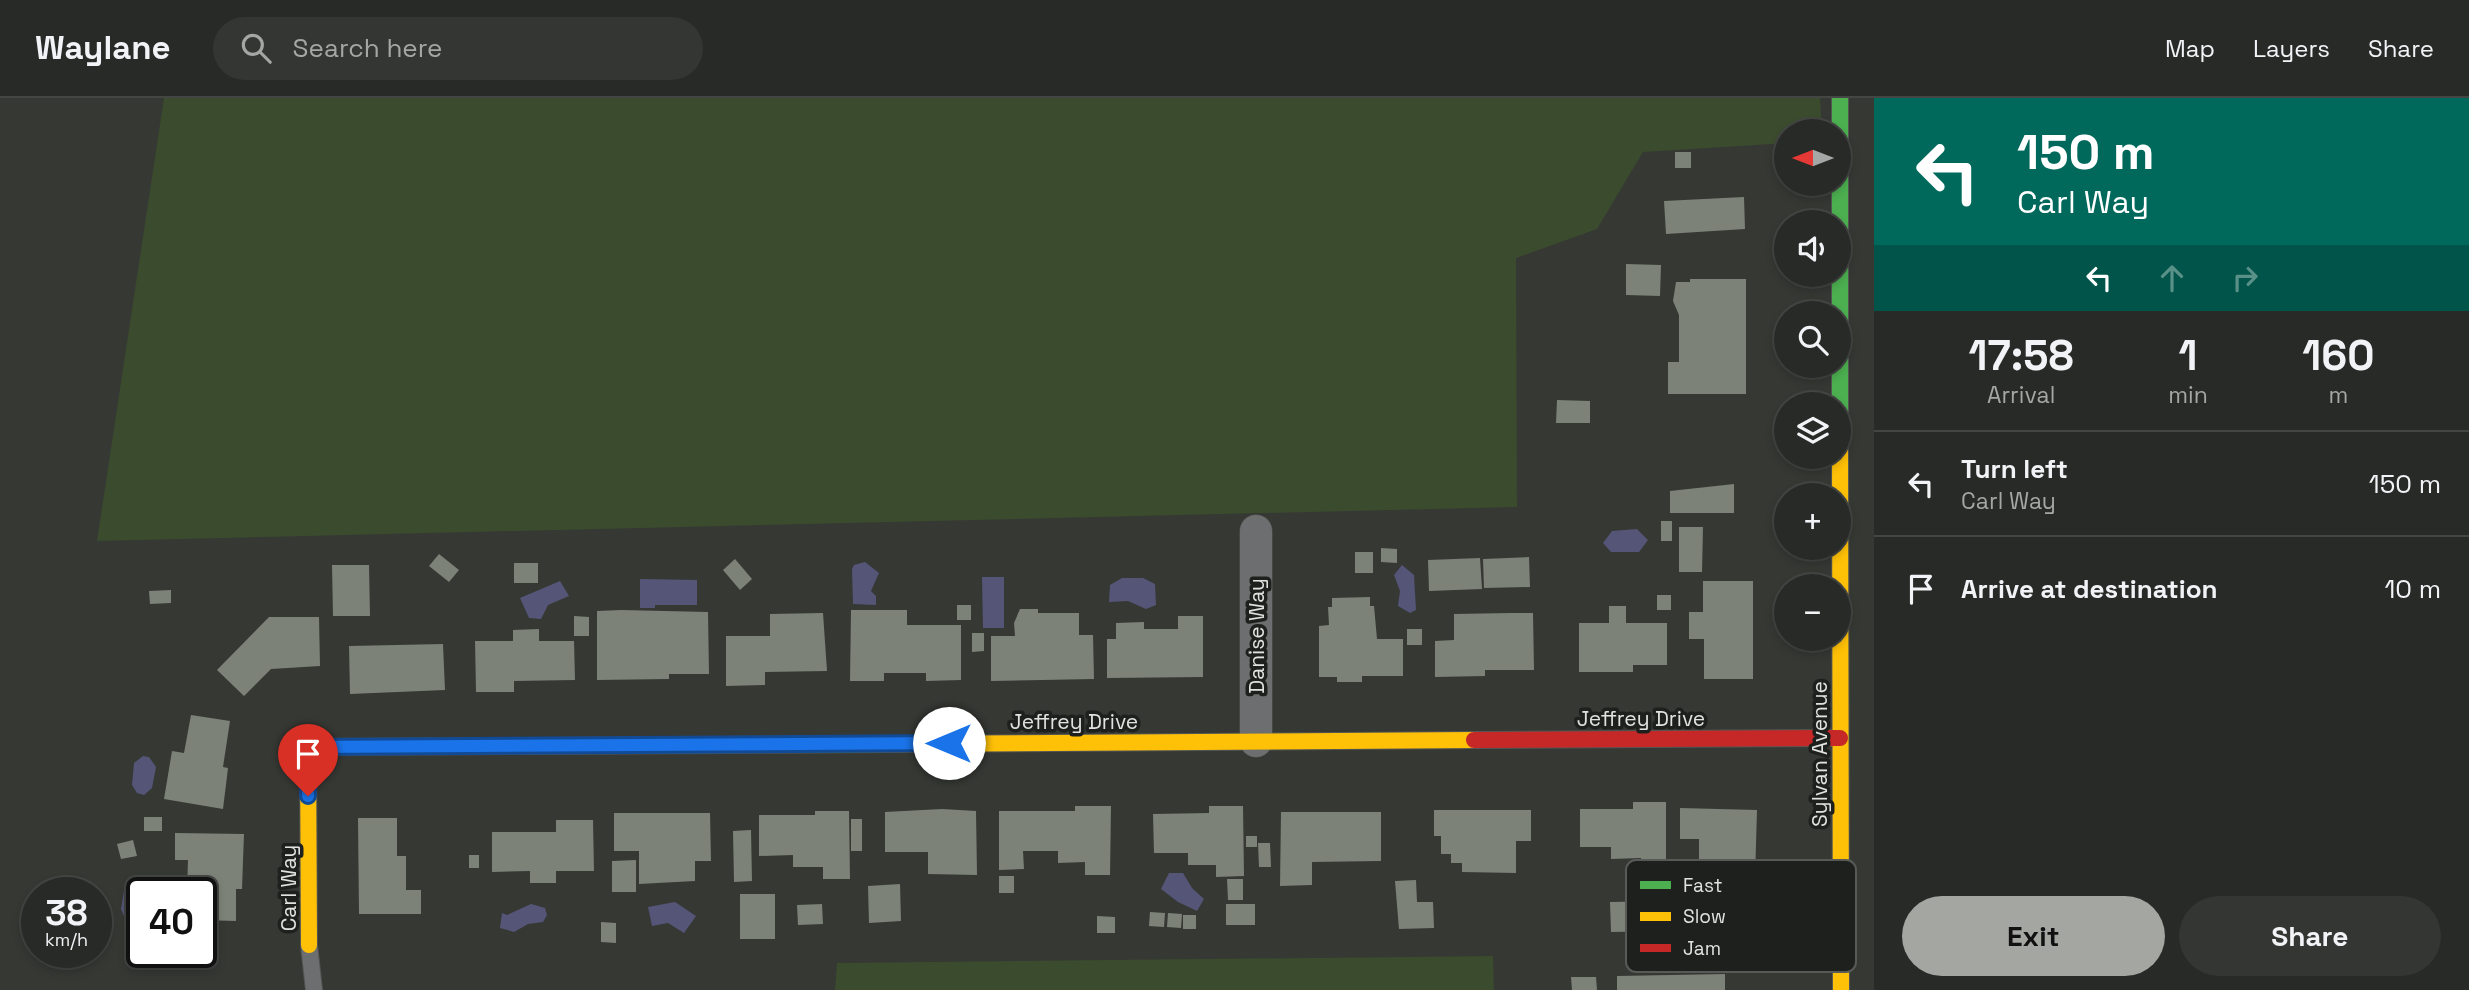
<!DOCTYPE html>
<html lang="en">
<head>
<meta charset="utf-8">
<style>
	:root { --surface:#282a27; --page:#343633; --text:#f1f3f6; --muted:#a5a7a7; --line:#444644; --accent:#a4a6a2 }
	body { margin:0; font-family:"Space Grotesk",sans-serif; background:var(--page); color:var(--text); height:100vh; display:flex; flex-direction:column; font-size:26px; white-space:nowrap }
	* { box-sizing:border-box; margin:0 }
	p { font-size:23px; color:var(--muted) }
	.icon { flex:none; width:38px; height:38px; fill:none; stroke:currentColor; stroke-width:2; stroke-linecap:round; stroke-linejoin:round }
	.map { position:relative; flex:1; overflow:hidden }
	.sheet { display:flex; flex-direction:column; background:var(--surface); width:595px }
	.sheet>* { flex:none }
	.banner { background:#00695c; color:#fff; overflow:hidden }
	.needle { width:46px; rotate:270deg }
	.controls { position:absolute; left:1774px; top:21px; display:grid; gap:14px }
	.controls a { display:grid; place-items:center; width:77px; height:77px; border-radius:50%; background:var(--surface); box-shadow:0 4px 10px #0003,0 0 0 2px var(--line); font-size:35px }
	.speed { position:absolute; left:21px; top:779px; display:flex; gap:14px; font-size:35px; font-weight:700; text-align:center }
	.speed>* { display:grid; place-content:center; width:91px; height:91px; border-radius:50%; background:var(--surface); box-shadow:0 4px 10px #0003,0 0 0 2px var(--line); line-height:1 }
	.speed small { font-size:18px; font-weight:400 }
	.speed .limit { border:4px solid #111; border-radius:10px; background:#fff; color:#111 }
	.pin { position:absolute; display:grid; place-items:center; width:60px; height:60px; color:#fff; margin:-72px -30px; border-radius:50% 50% 50% 0; rotate:-45deg; box-shadow:0 0 7px #0007 }
	.pin .icon { rotate:45deg }
	.me { position:absolute; width:77px; margin:-38px; rotate:270deg; stroke-linejoin:round; filter:drop-shadow(0 0 5px #0008) }
	.turn { display:flex; align-items:center; gap:24px; height:147px; padding:0 28px; font-size:32px }
	.turn .icon { width:91px; height:91px; stroke-width:2.5 }
	.turn b { display:block; font-size:49px; line-height:60px }
	.lanes { display:flex; align-items:center; height:66px; padding:0 28px; background:#0003; justify-content:center; gap:35px; direction:ltr }
	.lanes .off { opacity:.35 }
	.eta { display:flex; justify-content:space-evenly; align-items:center; height:119px; text-align:center }
	.eta b { font-size:42px; font-weight:600; line-height:49px }
	.button { display:flex; gap:14px; margin-top:auto; padding:14px 28px }
	.button a { flex:1; height:80px; border-radius:42px; background:var(--accent); color:#111; font-size:28px; font-weight:600; line-height:80px; text-align:center }
	.button a+a { background:var(--page); color:var(--text) }
	ul { padding:0; list-style:none }
	li { display:flex; align-items:center; gap:21px; height:105px; padding:0 28px; border-top:2px solid var(--line) }
	li div { flex:1 }
	li b { display:block; font-size:26px }
	li em { font-style:normal }
	header { display:flex; align-items:center; gap:42px; box-sizing:border-box; height:98px; padding:0 35px; background:var(--surface); border-bottom:2px solid var(--line) }
	header strong { font-size:33px }
	nav { display:flex; gap:38px; margin-inline-start:auto; font-size:24px }
	.search { width:490px; height:63px; background:var(--page); display:flex; align-items:center; gap:18px; box-sizing:border-box; padding:0 24px; border-radius:38px; color:var(--muted); font-size:26px }
	main { display:flex; flex:1; min-height:0 }
	.map>svg:first-child { display:block }
	.green { fill:#3b4b2e }
	.water { fill:#555578 }
	.building { fill:#7c8278 }
	.lines { fill:none; stroke-linecap:round; stroke-linejoin:round }
	.lane-casing { stroke:#545653; stroke-width:18 }
	.street-casing { stroke:#545653; stroke-width:33 }
	.fast-casing { stroke:#545653; stroke-width:18 }
	.slow-casing { stroke:#545653; stroke-width:18 }
	.jam-casing { stroke:#545653; stroke-width:18 }
	.lane { stroke:#6d6e6f; stroke-width:16 }
	.street { stroke:#6d6e6f; stroke-width:32 }
	.fast { stroke:#4caf50; stroke-width:16 }
	.slow { stroke:#ffc107; stroke-width:16 }
	.jam { stroke:#c62828; stroke-width:16 }
	.route-casing { stroke:#114b97; stroke-width:18 }
	.route { stroke:#1a73e8; stroke-width:12 }
	.labels { text-anchor:middle; dominant-baseline:central; stroke-width:7; stroke-linejoin:round; paint-order:stroke }
	.street-label { font-size:21px; fill:#dfe2de; stroke:#1e201d }
	.key { fill:#1e201d; stroke:#585a57; stroke-width:2 }
	.key-label { font-size:19px; fill:#dfe2de }
</style>
</head>
<body>
<header>
<strong>Waylane</strong>
<div class="search"><svg class="icon" aria-label="search" viewBox="0 0 24 24"><circle cx="10" cy="10" r="6"/><path d="M15 15l6 6"/></svg>Search here</div>
<nav><a>Map</a><a>Layers</a><a>Share</a></nav>
</header>
<main>
<div class="map">
<svg width="1874" height="892" viewBox="0 0 1874 892">
	<rect width="100%" height="100%" fill="#363834"/>
	<path class="green" d="M164 0H1820L1822 33H1787V45L1643 54 1597 131 1516 160 1517 409 97 443Z
		M1493 858 1494 892H835L837 865Z"/>
	<path class="water" d="M1637 431 1648 442 1639 454H1611L1603 445 1612 433Z
		M865 464 879 475 871 493 876 498V507L853 506 852 471 854 467Z
		M1402 467 1414 477 1416 512 1410 515 1398 508 1400 493 1394 477Z
		M982 479H1004V530H983Z
		M1122 480H1143L1155 486 1156 507 1146 511 1128 503 1109 504 1110 487Z
		M640 481 697 482V507H655V510H640Z
		M560 483 569 498 548 507 541 521 529 520 520 500Z
		M143 658 149 659 156 669 152 690 144 697 137 695 132 687 134 665Z
		M1169 775H1183L1192 790 1204 801 1197 813 1178 804 1161 791Z
		M133 788 146 794H142V829L129 830 121 811 124 792Z
		M675 804 696 818 684 835 668 825 652 828 648 809Z
		M531 806 545 810 547 817 543 824 528 826 514 834 500 830 502 815 507 817Z"/>
	<path class="building" d="M1675 54H1691V70H1675Z
		M1744 99 1745 131 1666 136 1664 103Z
		M1626 166 1661 167 1660 198 1626 197Z
		M1690 181H1746V296H1668V264H1679V217L1673 203 1676 184H1690Z
		M1557 302 1590 303V325H1556Z
		M1734 386V415H1670V393Z
		M1661 423H1672V443H1661Z
		M1679 429H1703L1702 474H1679Z
		M1381 450 1397 451V465L1381 464Z
		M1355 454H1373V475H1355Z
		M439 456 459 472 449 484 429 468Z
		M1529 459 1530 489 1484 490 1483 461Z
		M1480 460 1482 491 1429 493 1428 462Z
		M735 461 752 481 740 492 723 472Z
		M514 465H538V485H514Z
		M332 467H369L370 518H333Z
		M1703 483H1753V581H1704V541H1689V514H1703Z
		M171 492V505L150 506 149 493Z
		M1657 497H1671V512H1657Z
		M1370 499V508H1374L1377 541H1403V578H1362V584H1337V579H1319V528L1329 527 1328 509H1332V500Z
		M957 507H971V522H957Z
		M1609 508H1626V525H1667V567H1633V574H1579V525H1609Z
		M1020 511H1038V515H1079V537H1093L1094 581 991 583V538H1015L1014 525Z
		M621 512 708 514 709 576H669V581L597 582V513Z
		M851 512H907V527H961V582L926 583V575H884V583H850Z
		M823 515 827 573 765 574V587L726 588V538H770V516Z
		M1511 515H1533L1534 572H1485V578L1435 579V543L1454 542V516Z
		M574 518 589 519V538H574Z
		M1178 518H1203V579L1107 580V541H1116V525L1144 524V531H1178Z
		M269 519H319L320 568 271 571 244 598 217 572Z
		M539 531V543H574L575 582 514 583V594H476L475 543H513V532Z
		M1407 531H1422V547H1407Z
		M972 535H984V553L972 554Z
		M443 546 445 592 350 596 349 548Z
		M191 617 230 623 223 669 228 670 223 711 164 701 172 653 184 655Z
		M1633 704H1666V773H1641V760L1611 761V749H1580V711H1633Z
		M1075 708H1111L1110 777H1085V764L1058 765V753H1023L1024 771 999 772V713H1075Z
		M1209 708H1243L1244 778 1216 779V767H1188V755H1154L1153 716 1209 715Z
		M1680 710 1757 712 1754 815H1747V839H1714V782H1699V741H1680Z
		M942 711 976 713 977 777 928 776V754H885V714Z
		M1434 712H1531V743H1516V775L1462 774V765H1451V756H1441V738H1434Z
		M815 713H849L850 781H823V769H793V757L759 758V717H815Z
		M1281 714H1381V763L1312 764V787L1280 788Z
		M614 715H710L711 763H695V783L639 786V753H614Z
		M144 719H162V733H144Z
		M358 720H397V758H406V792H421V816H359Z
		M851 721H862V753H851Z
		M556 722H593L594 773H556V785H530V773L492 774V734H556Z
		M751 732 752 783 734 784 733 733Z
		M175 735 244 736 242 791H236V823L201 822V794L199 791H187L188 762H175Z
		M1246 738H1257V749H1246Z
		M133 742 137 758 121 761 117 746Z
		M1258 745H1270L1271 769H1259Z
		M469 757H479V770H469Z
		M636 762V794H612V763Z
		M999 778H1014V795H999Z
		M1227 781H1243V802H1228Z
		M1416 782 1417 804H1433L1434 830 1399 831 1395 783Z
		M900 786 901 823 869 825 868 788Z
		M740 796H775V841H740Z
		M1667 803V833L1611 834 1610 804Z
		M822 806 823 826 798 827 797 807Z
		M1226 806H1255V827H1226Z
		M1150 814 1165 815 1164 829 1149 828Z
		M1168 815 1182 816 1181 830 1167 829Z
		M1183 817H1196V831H1183Z
		M1097 818 1115 819V835H1097Z
		M601 824 616 825V845L601 844Z
		M1725 876V892H1617V878Z
		M1571 879H1596L1597 892H1572Z"/>
	<g class="lines">
		<defs>
			<path id="lane" d="M309 847 314 892"/>
			<path id="street" d="M1256 433V643"/>
			<path id="fast" d="M1840 0V347
				M535 648 894 646"/>
			<path id="slow" d="M1840 347 1841 892
				M894 646 1474 642
				M309 847 308 649 535 648"/>
			<path id="jam" d="M1474 642 1840 640"/>
		</defs>
		<use href="#lane" class="lane-casing"/>
		<use href="#street" class="street-casing"/>
		<use href="#fast" class="fast-casing"/>
		<use href="#slow" class="slow-casing"/>
		<use href="#jam" class="jam-casing"/>
		<use href="#lane" class="lane"/>
		<use href="#street" class="street"/>
		<use href="#fast" class="fast"/>
		<use href="#slow" class="slow"/>
		<use href="#jam" class="jam"/>
	</g>
	<g class="lines">
		<defs>
			<path id="route" d="M308 698V649L949 645"/>
		</defs>
		<use href="#route" class="route-casing"/>
		<use href="#route" class="route"/>
	</g>
	<g class="labels">
		<g class="street-label">
			<text transform="translate(1256 538) rotate(-90)">Danise Way</text>
			<text x="1641" y="620">Jeffrey Drive</text>
			<text x="1074" y="623">Jeffrey Drive</text>
			<text transform="translate(1819 656) rotate(-90)">Sylvan Avenue</text>
			<text transform="translate(288 790) rotate(-90)">Carl Way</text>
		</g>
	</g>
	<rect x="1626" y="762" width="230" height="112" rx="10" class="key"/>
	<rect x="1640" y="783" width="31" height="8" fill="#4caf50"/>
	<rect x="1640" y="814" width="31" height="9" fill="#ffc107"/>
	<rect x="1640" y="846" width="31" height="8" fill="#c62828"/>
	<g class="key-label">
		<text x="1683" y="794">Fast</text>
		<text x="1683" y="825">Slow</text>
		<text x="1683" y="857">Jam</text>
	</g>
</svg>
<div class="controls">
<a><svg class="needle" viewBox="-14 -14 28 28"><path d="M0-13l5 13h-10z" fill="#e53935"/><path d="M0 13l5-13h-10z" fill="#a5a7a7"/></svg></a>
<a><svg class="icon" aria-label="sound" viewBox="0 0 24 24"><path d="M4 9h4l5-4v14l-5-4H4zM17 9q2 3 0 6"/></svg></a>
<a><svg class="icon" aria-label="search" viewBox="0 0 24 24"><circle cx="10" cy="10" r="6"/><path d="M15 15l6 6"/></svg></a>
<a><svg class="icon" aria-label="layers" viewBox="0 0 24 24"><path d="M12 4l9 5-9 5-9-5zM3 14l9 5 9-5"/></svg></a>
<a>+</a>
<a>−</a>
</div>
<div class="speed"><div>38<small>km/h</small></div><div class="limit">40</div></div>
<div class="pin" style="left:308px;top:698px;background:#d93025"><svg class="icon" aria-label="arrive" viewBox="0 0 24 24"><path d="M6 21V4h12l-3 4 3 4H6"/></svg></div>
<svg class="me" style="left:949px;top:645px" viewBox="-20 -20 40 40"><circle r="19" fill="#fff"/><path d="M0-13L10 11 0 6-10 11z" fill="#1a73e8"/></svg>
</div>
<section class="sheet">
<div class="banner">
<div class="turn"><svg class="icon" aria-label="left" viewBox="0 0 24 24"><path d="M17 20v-9H6M10 6l-5 5 5 5"/></svg><div><b>150 m</b>Carl Way</div></div>
<div class="lanes"><svg class="icon" aria-label="left" viewBox="0 0 24 24"><path d="M17 20v-9H6M10 6l-5 5 5 5"/></svg><svg class="icon off" aria-label="ahead" viewBox="0 0 24 24"><path d="M12 20V5M6 11l6-6 6 6"/></svg><svg class="icon off" aria-label="right" viewBox="0 0 24 24"><path d="M7 20v-9h11M14 6l5 5-5 5"/></svg></div>
</div>
<div class="eta">
<div><b>17:58</b><p>Arrival</p></div>
<div><b>1</b><p>min</p></div>
<div><b>160</b><p>m</p></div>
</div>
<ul>
<li><svg class="icon" aria-label="left" viewBox="0 0 24 24"><path d="M17 20v-9H6M10 6l-5 5 5 5"/></svg><div><b>Turn left</b><p>Carl Way</p></div><em>150 m</em></li>
<li><svg class="icon" aria-label="arrive" viewBox="0 0 24 24"><path d="M6 21V4h12l-3 4 3 4H6"/></svg><div><b>Arrive at destination</b></div><em>10 m</em></li>
</ul>
<div class="button"><a>Exit</a><a>Share</a></div>
</section>
</main>
</body>
</html>
